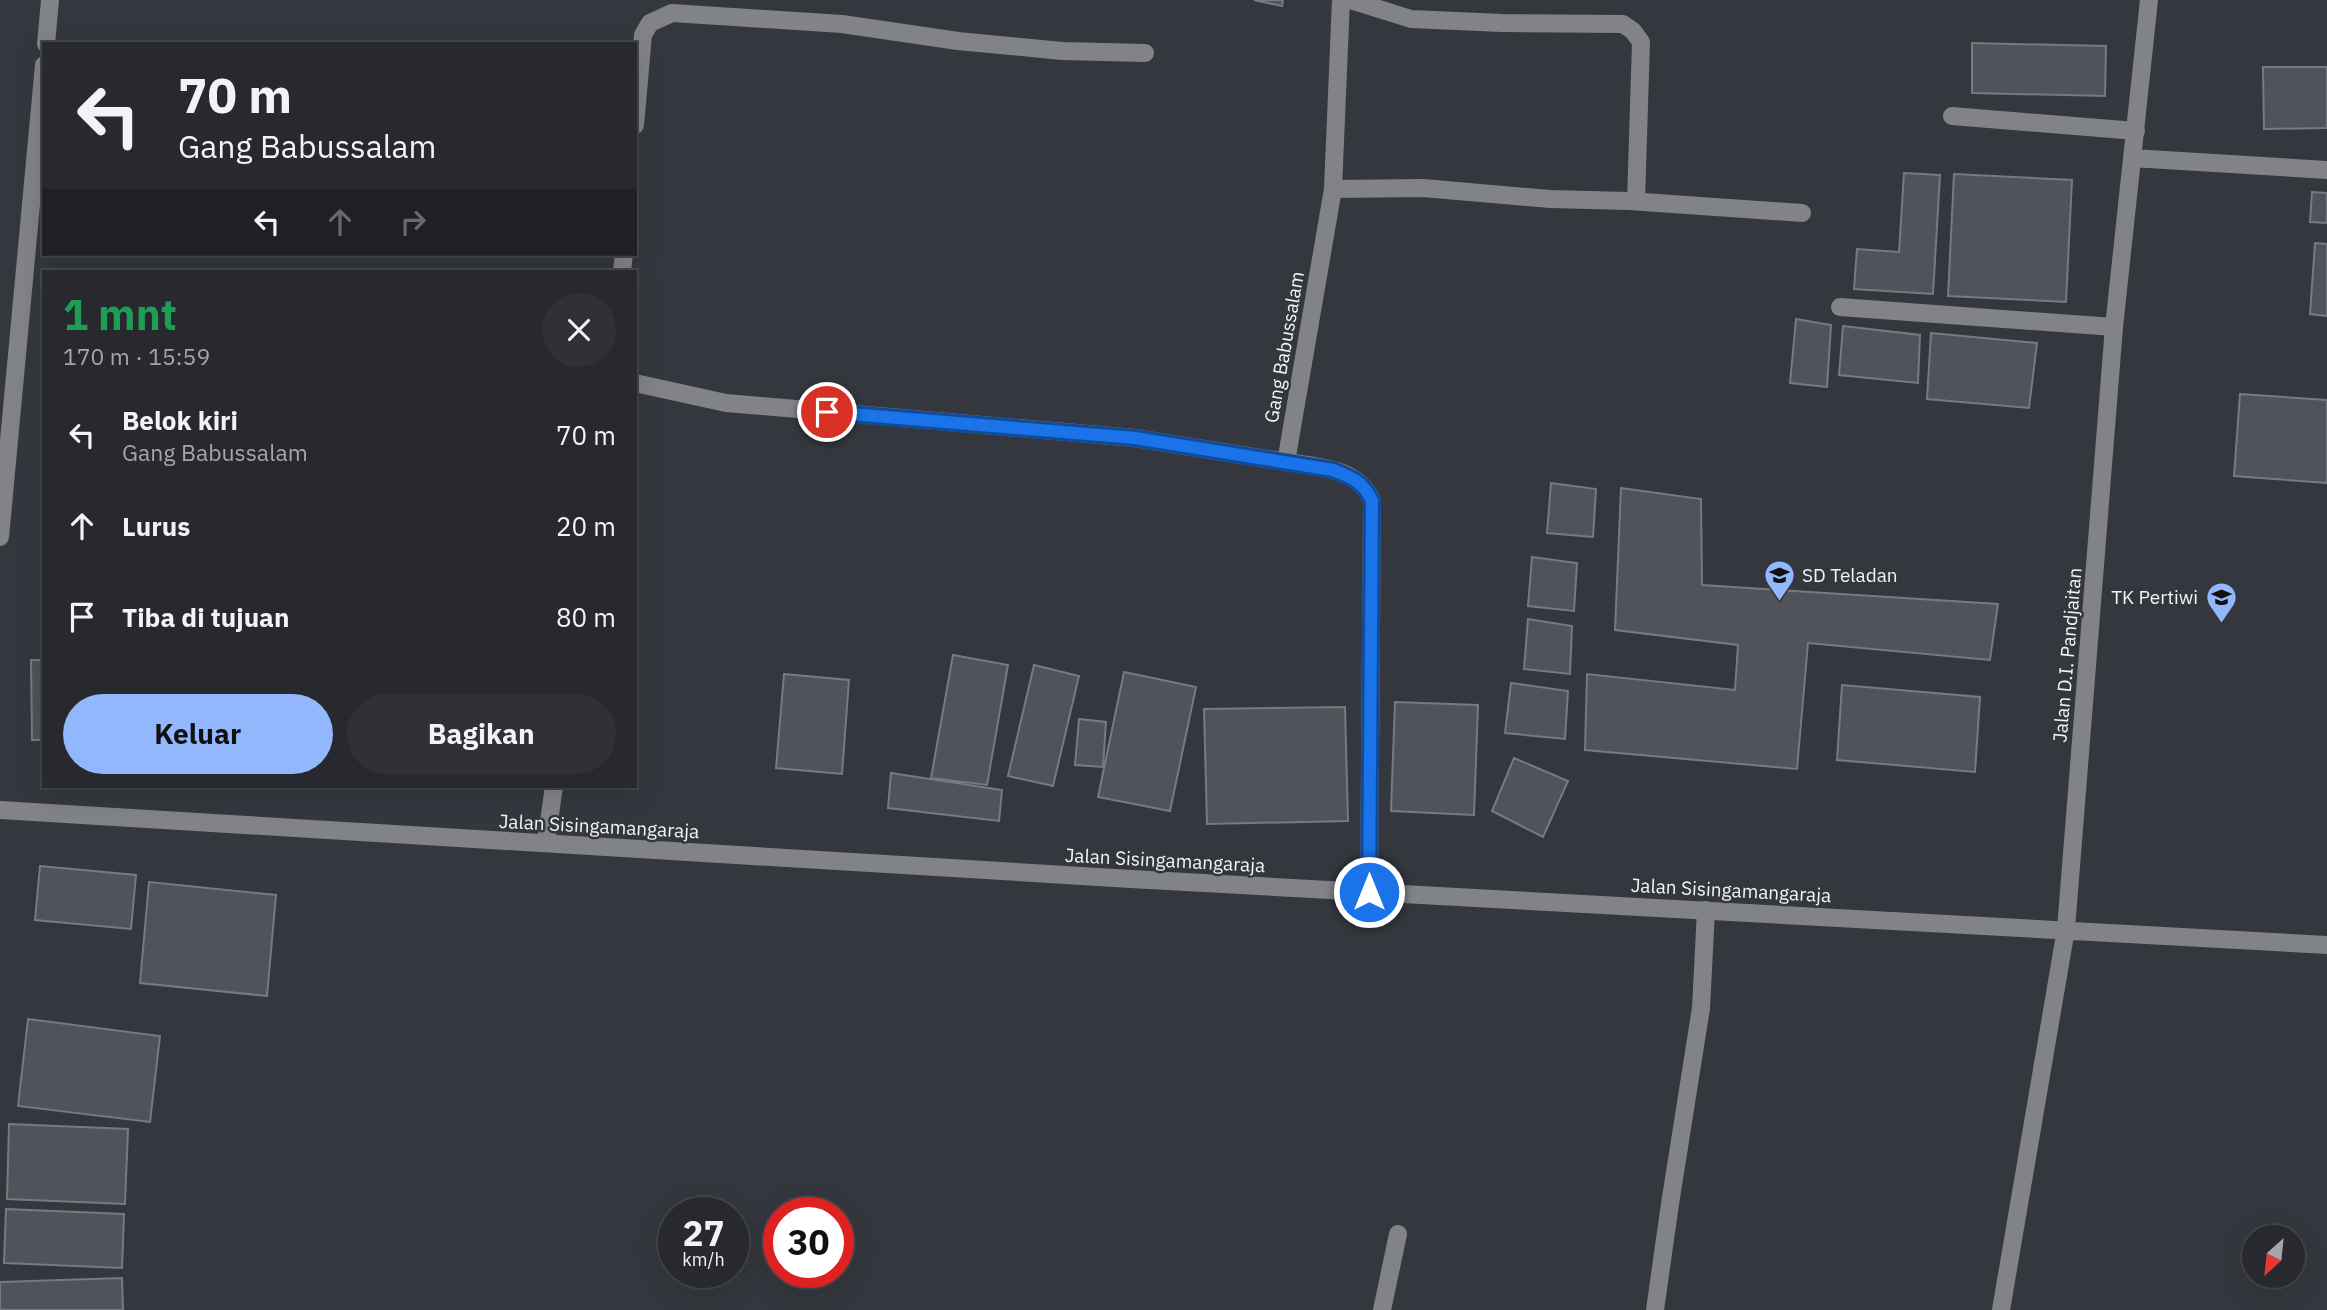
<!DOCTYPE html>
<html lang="id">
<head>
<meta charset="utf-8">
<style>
	:root { --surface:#27292e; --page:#2f3136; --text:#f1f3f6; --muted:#a4a6aa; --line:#43454a; --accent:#93b7fd }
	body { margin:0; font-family:"IBM Plex Sans",sans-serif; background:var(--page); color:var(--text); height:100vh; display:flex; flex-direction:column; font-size:26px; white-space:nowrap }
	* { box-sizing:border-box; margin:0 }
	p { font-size:23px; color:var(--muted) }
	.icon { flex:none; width:38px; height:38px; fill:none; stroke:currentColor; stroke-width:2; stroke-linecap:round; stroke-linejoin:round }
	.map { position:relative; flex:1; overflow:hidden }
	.drawer { position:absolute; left:42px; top:270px; width:595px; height:518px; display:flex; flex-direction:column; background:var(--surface); border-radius:0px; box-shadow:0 7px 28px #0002,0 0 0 2px var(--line) }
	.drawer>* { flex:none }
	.guide { position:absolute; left:42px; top:42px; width:595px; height:214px; border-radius:0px; box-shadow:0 7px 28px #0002,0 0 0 2px var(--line); background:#27292e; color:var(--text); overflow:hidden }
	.needle { width:46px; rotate:207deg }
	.controls { position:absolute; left:2242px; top:1225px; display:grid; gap:14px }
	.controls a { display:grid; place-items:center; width:63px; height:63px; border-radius:50%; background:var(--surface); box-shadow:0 7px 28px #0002,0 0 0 2px var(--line); font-size:35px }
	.speed { position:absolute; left:658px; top:1197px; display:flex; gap:14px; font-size:35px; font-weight:700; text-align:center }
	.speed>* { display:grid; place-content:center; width:91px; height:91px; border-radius:50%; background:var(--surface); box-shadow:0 7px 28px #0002,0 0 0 2px var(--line); line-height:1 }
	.speed small { font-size:18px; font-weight:400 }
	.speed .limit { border:10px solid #d22; background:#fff; color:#111 }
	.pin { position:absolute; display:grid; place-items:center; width:60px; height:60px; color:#fff; margin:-30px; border:4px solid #fff; border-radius:50%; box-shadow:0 2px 7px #0007 }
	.me { position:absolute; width:77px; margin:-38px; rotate:0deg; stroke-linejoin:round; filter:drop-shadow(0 0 5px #0008) }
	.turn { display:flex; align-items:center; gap:24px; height:147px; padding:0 21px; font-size:32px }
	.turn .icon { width:91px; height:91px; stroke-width:2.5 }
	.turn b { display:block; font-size:49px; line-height:60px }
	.lanes { display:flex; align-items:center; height:66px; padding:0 21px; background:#0003; justify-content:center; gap:35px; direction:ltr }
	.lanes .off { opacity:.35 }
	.round { display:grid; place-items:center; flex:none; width:74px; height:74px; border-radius:37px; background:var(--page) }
	.head { display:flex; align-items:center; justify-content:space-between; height:119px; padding:0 21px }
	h1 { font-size:42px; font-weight:800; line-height:52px; color:#1e9e55 }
	.primary-button { display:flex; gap:14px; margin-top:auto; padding:14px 21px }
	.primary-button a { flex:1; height:80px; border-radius:42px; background:var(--accent); color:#111; font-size:28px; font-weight:800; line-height:80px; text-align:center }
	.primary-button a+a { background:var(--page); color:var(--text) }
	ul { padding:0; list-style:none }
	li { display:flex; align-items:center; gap:21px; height:91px; padding:0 21px }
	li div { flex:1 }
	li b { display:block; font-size:26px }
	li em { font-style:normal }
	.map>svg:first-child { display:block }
	.building { fill:#505359; stroke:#777a80; stroke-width:2 }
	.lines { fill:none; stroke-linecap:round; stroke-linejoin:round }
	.minor { stroke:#828386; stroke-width:18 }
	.route-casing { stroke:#114b97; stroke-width:18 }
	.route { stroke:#1a73e8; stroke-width:12 }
	.labels { text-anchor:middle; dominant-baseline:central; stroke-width:5; stroke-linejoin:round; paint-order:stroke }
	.street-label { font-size:19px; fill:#f2f4f8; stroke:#34373d }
	.poi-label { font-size:19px; fill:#f2f4f8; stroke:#34373d; text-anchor:start }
</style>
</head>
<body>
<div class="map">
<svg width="2327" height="1310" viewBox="0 0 2327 1310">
	<rect width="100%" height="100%" fill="#34373d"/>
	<path class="building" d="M1254 0H1283L1282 6Z
		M1972 43 2106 46 2105 96 1972 93Z
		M2263 67H2327V128L2264 129Z
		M1904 173 1940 175 1933 294 1854 289 1857 249 1899 252Z
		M1954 174 2072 180 2066 302 1948 296Z
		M2312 192 2327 193V223L2310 222Z
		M2315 243 2327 244V316L2310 314Z
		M1796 319 1831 325 1827 387 1790 383Z
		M1843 326 1920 335 1918 383 1839 375Z
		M1931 333 2037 343 2029 408 1927 399Z
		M2240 394 2327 400V483L2234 476Z
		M1551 483 1596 489 1593 537 1547 533Z
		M1621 488 1701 499 1702 585 1998 604 1990 660 1808 643 1797 769 1585 750 1587 674 1735 690 1738 645 1615 630Z
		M1532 557 1577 563 1574 611 1528 606Z
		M1528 619 1572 626 1570 674 1524 669Z
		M953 655 1008 665 987 785 931 778Z
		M31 660H44V740H32Z
		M1034 665 1079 676 1053 786 1008 776Z
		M1124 672 1196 687 1170 811 1098 797Z
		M784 674 849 680 842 774 776 768Z
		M1511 683 1568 691 1565 739 1505 733Z
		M1842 685 1980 697 1975 772 1837 760Z
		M1395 702 1478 705 1474 815 1391 811Z
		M1345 707 1348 821 1207 824 1204 709Z
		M1079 719 1106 722 1103 767 1075 765Z
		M1514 758 1568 781 1543 837 1492 811Z
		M891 773 1002 790 999 821 888 808Z
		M40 866 136 875 131 929 35 920Z
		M149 882 276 895 267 996 140 983Z
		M28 1019 160 1036 150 1122 18 1106Z
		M9 1124 128 1129 125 1204 7 1199Z
		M6 1209 124 1214 122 1268 4 1263Z
		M122 1278 123 1310H0V1282Z"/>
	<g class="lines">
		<path class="minor" d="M1341 0 1333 189 1286 462C1317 467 1358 467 1372 501L1369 892
			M1350 0 1411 19 1502 23 1623 24 1633 31 1641 42 1636 201
			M46 44 50 0
			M1952 116 2136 131
			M635 125 643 35 650 23 672 13 842 24 958 41 1062 51 1145 53
			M2132 158 2327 170
			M1333 189 1423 188 1550 199 1629 201 1802 213
			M622 271 624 254
			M1840 307 2114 327
			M635 383 726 403 1135 438 1286 462
			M0 537 44 65
			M0 810 1131 879 2327 945
			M546 843 554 786
			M1382 1310 1398 1234
			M1655 1310 1670 1204 1701 1008 1706 910
			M2001 1310 2066 929 2114 327 2149 0"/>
	</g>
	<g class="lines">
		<defs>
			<path id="route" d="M827 412 1135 438 1333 470C1351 477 1364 482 1372 501L1369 892"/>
		</defs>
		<use href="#route" class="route-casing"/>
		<use href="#route" class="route"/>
	</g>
	<defs>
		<symbol id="school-pin" viewBox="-11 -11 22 30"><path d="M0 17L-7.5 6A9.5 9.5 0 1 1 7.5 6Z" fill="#93b7fd" stroke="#34373d"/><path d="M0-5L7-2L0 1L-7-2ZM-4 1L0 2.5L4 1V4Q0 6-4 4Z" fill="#111"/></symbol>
	</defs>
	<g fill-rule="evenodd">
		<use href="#school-pin" x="1762" y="558" width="35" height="47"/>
		<use href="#school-pin" x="2204" y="580" width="35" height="47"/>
	</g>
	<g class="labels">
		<g class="street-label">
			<text transform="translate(1284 347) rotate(-80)">Gang Babussalam</text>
			<text transform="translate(2067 655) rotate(-85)">Jalan D.I. Pandjaitan</text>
			<text transform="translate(599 826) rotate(3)">Jalan Sisingamangaraja</text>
			<text transform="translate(1165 860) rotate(3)">Jalan Sisingamangaraja</text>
			<text transform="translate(1731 890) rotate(3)">Jalan Sisingamangaraja</text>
		</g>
		<g class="poi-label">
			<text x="1802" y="575">SD Teladan</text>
			<text x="2198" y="597" text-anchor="end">TK Pertiwi</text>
		</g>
	</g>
</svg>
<div class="controls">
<a><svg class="needle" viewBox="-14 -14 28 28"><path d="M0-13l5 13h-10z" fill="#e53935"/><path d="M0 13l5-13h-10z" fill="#a4a6aa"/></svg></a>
</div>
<div class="speed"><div>27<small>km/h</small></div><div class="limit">30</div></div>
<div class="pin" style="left:827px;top:412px;background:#d93025"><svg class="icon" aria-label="arrive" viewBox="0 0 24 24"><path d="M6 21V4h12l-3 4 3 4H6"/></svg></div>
<svg class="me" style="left:1369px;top:892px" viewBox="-20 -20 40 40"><circle r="17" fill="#1a73e8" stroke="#fff" stroke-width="3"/><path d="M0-11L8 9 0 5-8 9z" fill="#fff"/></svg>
<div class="guide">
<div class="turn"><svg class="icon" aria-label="left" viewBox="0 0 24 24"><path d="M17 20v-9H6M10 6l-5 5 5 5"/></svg><div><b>70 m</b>Gang Babussalam</div></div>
<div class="lanes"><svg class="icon" aria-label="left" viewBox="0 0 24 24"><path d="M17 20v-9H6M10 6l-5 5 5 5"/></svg><svg class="icon off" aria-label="ahead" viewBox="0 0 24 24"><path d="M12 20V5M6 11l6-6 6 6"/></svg><svg class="icon off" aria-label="right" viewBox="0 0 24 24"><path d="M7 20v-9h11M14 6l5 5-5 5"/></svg></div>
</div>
<section class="drawer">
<div class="head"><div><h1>1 mnt</h1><p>170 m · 15:59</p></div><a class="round"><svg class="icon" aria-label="close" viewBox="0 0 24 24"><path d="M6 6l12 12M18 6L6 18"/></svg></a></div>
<ul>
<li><svg class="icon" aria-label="left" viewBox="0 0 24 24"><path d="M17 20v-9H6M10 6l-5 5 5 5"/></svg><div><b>Belok kiri</b><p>Gang Babussalam</p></div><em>70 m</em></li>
<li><svg class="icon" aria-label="ahead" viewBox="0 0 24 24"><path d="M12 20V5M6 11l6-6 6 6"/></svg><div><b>Lurus</b></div><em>20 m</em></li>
<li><svg class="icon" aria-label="arrive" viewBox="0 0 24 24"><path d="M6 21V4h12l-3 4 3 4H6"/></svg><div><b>Tiba di tujuan</b></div><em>80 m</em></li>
</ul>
<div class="primary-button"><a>Keluar</a><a>Bagikan</a></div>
</section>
</div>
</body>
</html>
